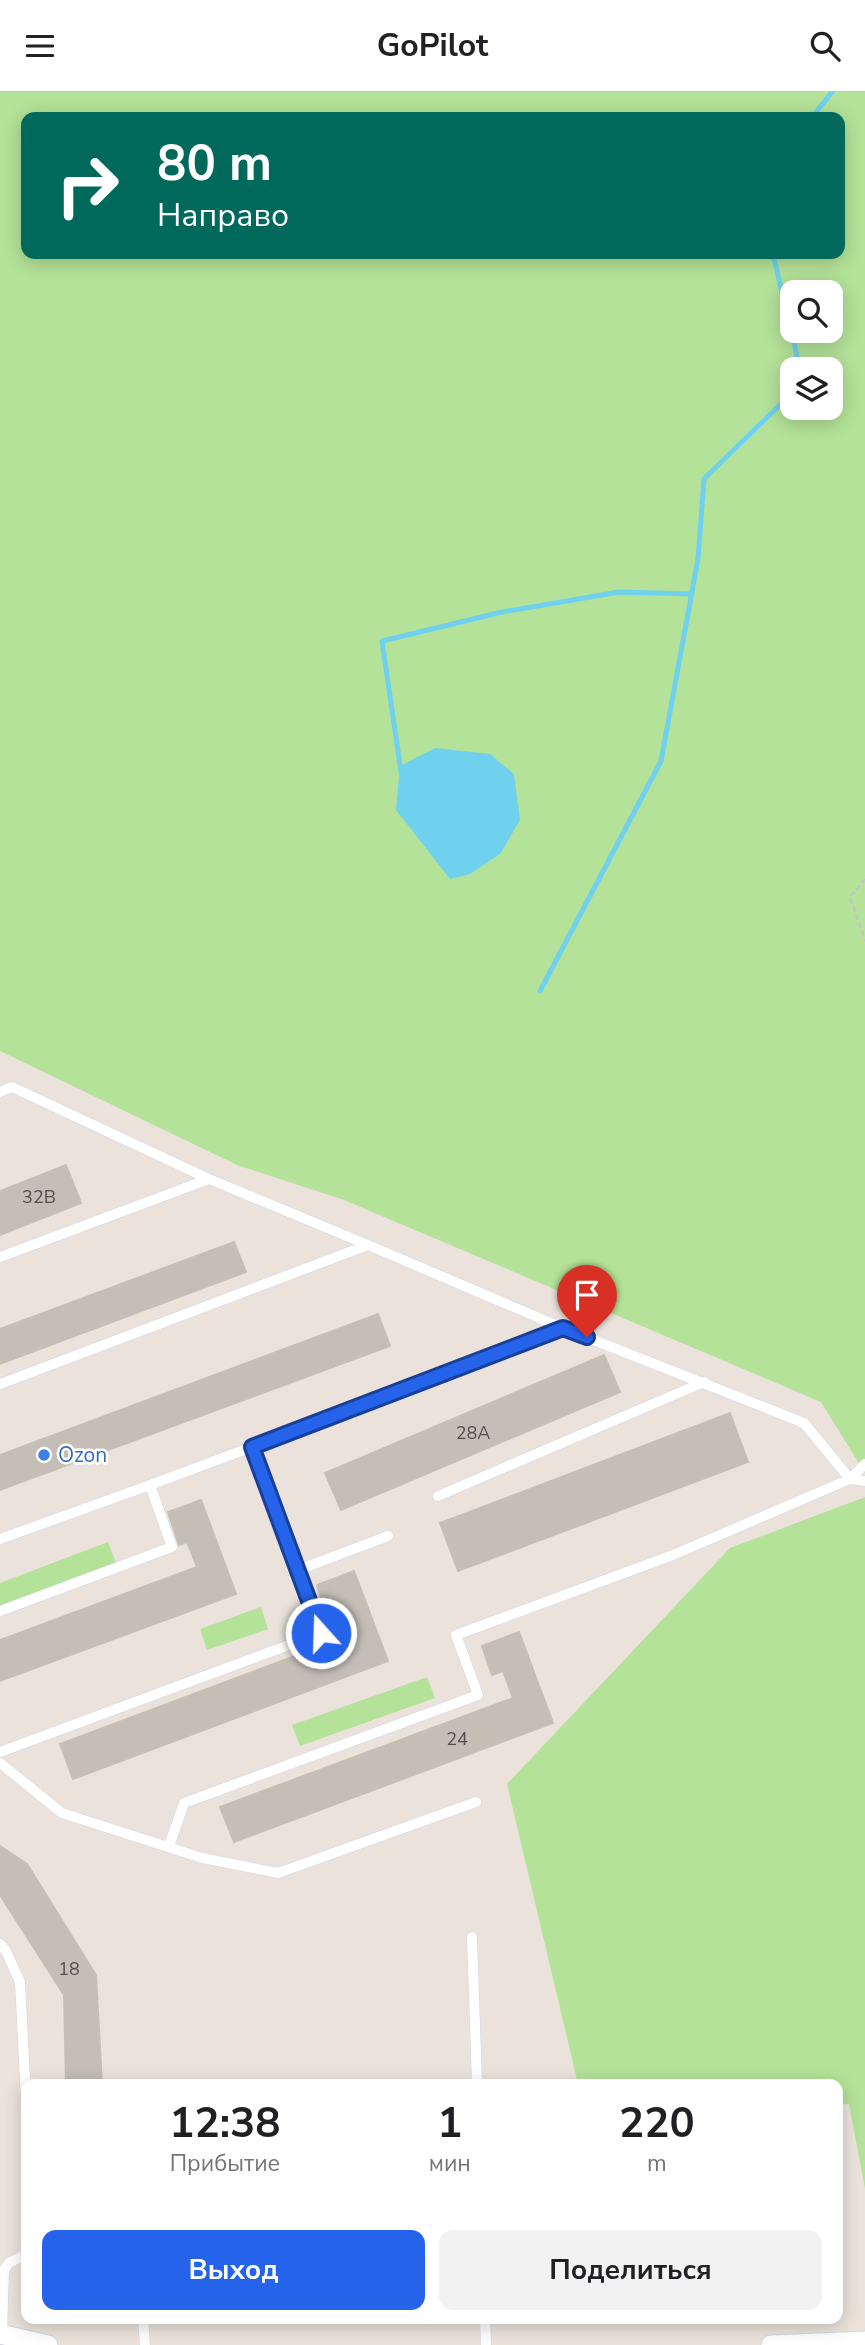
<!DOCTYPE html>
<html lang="ru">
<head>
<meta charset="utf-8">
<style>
	:root { --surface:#fff; --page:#f2f2f2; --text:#202124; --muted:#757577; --accent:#2563eb }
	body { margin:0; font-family:"Nunito Sans",sans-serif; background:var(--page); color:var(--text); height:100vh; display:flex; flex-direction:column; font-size:26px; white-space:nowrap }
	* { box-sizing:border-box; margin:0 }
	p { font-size:23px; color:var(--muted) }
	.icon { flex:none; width:38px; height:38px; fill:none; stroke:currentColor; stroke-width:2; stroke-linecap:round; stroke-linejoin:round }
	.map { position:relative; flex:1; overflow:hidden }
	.details { position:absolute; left:21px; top:1988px; width:822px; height:245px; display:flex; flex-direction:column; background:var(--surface); border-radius:14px; box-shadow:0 4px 18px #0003 }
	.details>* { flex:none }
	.hud { position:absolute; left:21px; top:21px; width:824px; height:147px; border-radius:14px; box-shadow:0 4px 18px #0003; background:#00695c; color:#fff; overflow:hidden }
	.controls { position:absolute; left:780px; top:189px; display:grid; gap:14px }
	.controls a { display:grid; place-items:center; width:63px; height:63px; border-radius:14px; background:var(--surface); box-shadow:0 4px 18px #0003; font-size:35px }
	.pin { position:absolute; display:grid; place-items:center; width:60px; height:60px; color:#fff; margin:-72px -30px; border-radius:50% 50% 50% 0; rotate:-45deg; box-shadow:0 0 7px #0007 }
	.pin .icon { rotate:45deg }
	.me { position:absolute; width:77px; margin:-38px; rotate:340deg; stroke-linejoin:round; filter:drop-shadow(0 0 5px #0008) }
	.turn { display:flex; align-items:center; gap:24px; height:147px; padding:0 21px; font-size:32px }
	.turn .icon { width:91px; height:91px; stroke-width:2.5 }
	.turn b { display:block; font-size:49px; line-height:60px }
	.eta { display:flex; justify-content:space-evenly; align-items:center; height:119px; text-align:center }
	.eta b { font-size:42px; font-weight:700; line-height:49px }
	.button { display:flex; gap:14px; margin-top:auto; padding:14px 21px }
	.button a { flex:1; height:80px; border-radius:14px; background:var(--accent); color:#fff; font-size:28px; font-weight:700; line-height:80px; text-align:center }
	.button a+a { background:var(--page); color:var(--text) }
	header { display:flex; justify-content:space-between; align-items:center; height:91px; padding:0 21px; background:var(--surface); font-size:32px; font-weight:700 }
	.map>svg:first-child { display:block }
	.green { fill:#b4e298; fill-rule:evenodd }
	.water { fill:#6fd1ed }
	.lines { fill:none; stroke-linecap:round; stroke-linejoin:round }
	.stream { stroke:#6fd1ed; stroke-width:5 }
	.building { fill:#c4beb7; stroke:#c7bfb5; stroke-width:2 }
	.service-casing { stroke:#d0d5e2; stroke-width:11 }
	.minor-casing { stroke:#d0d5e2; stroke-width:21 }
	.path { stroke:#c3c3c3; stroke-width:2.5; stroke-dasharray:5 3.5; stroke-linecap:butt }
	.service { stroke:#fff; stroke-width:10 }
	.minor { stroke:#fff; stroke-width:19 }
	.route-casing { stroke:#184099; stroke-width:18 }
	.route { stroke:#2563eb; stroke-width:12 }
	.shop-dot { fill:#3f7fe0; stroke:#fff; stroke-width:2.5 }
	.labels { text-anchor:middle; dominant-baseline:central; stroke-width:5; stroke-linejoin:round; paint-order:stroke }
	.number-label { font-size:18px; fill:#504e4c }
	.shop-label { font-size:21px; fill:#366cbe; stroke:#fff; text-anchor:start }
</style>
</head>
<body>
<header><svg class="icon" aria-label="menu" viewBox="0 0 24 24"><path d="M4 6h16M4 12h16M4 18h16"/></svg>GoPilot<svg class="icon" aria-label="search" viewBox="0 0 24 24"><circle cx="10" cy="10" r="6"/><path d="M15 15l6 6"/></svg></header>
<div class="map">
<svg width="865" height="2254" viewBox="0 0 865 2254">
	<rect width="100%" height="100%" fill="#ebe3db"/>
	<path class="green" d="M0 0H865V1382L821 1311 344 1109 237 1074 0 960ZM26 26H840V163H26ZM793 201H831V240H793ZM793 278H831V317H793Z
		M865 1406V2098L849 2013 838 2014V1993H578L507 1693 730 1457Z
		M108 1451 116 1472 0 1516V1492Z
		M261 1516 268 1538 207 1559 200 1538Z
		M427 1586 435 1607 300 1655 292 1634Z"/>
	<path class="water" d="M435 657 490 663 514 683 520 729 500 763 470 783 450 788 396 719 400 675Z"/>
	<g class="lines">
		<path class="stream" d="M812 26 833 0
			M773 163 800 278
			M401 681 382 550 502 521 619 501 692 503
			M540 900 661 670 698 468 704 388 793 301"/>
	</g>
	<path class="building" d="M66 1074 81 1112 0 1144V1100Z
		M234 1151 246 1181 0 1273V1238Z
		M378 1223 390 1255 0 1399V1364Z
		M604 1264 620 1301 341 1419 325 1382Z
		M730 1322 748 1371 458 1480 440 1432Z
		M201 1409 236 1503 0 1590V1549L197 1476 187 1451 179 1454 168 1421Z
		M354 1480 388 1570 73 1688 60 1653 348 1545 338 1519 327 1523 317 1494Z
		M519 1541 553 1632 234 1751 220 1716 513 1607 503 1580 492 1584 482 1555Z
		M0 1755 27 1773 96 1884 102 1993H66L64 1904 0 1804Z"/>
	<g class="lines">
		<defs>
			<path id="service" d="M0 1001 12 996 209 1088
				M368 1154 563 1237 804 1332 850 1388 865 1390
				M0 1166 209 1088 368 1154 0 1293
				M252 1356 563 1237
				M438 1405 704 1291
				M0 1448 150 1394
				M298 1479 388 1445
				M0 1520 172 1456 150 1394 252 1356 321 1542 0 1661
				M0 1672 62 1722 202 1767 278 1782 476 1711
				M169 1755 184 1712 478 1604 456 1544 673 1464 850 1388 865 1373
				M472 1846 477 1993
				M0 1853 6 1860 20 1891 26 2009
				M143 2228 145 2254
				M485 2228 486 2254
				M2 2243 4 2179 9 2172 26 2163"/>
			<path id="minor" d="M0 2243 48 2254
				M771 2254 865 2250"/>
		</defs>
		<use href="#service" class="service-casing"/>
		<use href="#minor" class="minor-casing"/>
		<path class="path" d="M865 788 850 806 865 850"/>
		<use href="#service" class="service"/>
		<use href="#minor" class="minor"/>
	</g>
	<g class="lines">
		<defs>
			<path id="route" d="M321 1542 252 1356 563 1237 587 1246"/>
		</defs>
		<use href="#route" class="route-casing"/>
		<use href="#route" class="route"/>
	</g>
	<circle class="shop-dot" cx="44" cy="1364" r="7"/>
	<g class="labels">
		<g class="number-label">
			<text x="39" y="1106">32В</text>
			<text x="473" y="1342">28А</text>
			<text x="457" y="1648">24</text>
			<text x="69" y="1878">18</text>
		</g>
		<g class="shop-label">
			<text x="58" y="1364">Ozon</text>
		</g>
	</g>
</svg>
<div class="controls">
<a><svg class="icon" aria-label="search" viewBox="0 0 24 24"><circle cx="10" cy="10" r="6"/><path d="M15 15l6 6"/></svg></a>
<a><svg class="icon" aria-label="layers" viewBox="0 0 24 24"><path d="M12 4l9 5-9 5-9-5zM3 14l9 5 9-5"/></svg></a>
</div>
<div class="pin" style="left:587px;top:1246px;background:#d93025"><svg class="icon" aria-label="arrive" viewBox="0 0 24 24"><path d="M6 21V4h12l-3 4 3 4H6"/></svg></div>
<svg class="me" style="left:321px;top:1542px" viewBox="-20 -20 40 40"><circle r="17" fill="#2563eb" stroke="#fff" stroke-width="3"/><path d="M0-11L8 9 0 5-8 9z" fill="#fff"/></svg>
<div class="hud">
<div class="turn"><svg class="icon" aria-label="right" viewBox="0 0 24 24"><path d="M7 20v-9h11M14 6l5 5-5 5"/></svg><div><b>80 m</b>Направо</div></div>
</div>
<section class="details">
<div class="eta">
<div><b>12:38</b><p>Прибытие</p></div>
<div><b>1</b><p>мин</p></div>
<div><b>220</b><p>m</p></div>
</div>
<div class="button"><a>Выход</a><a>Поделиться</a></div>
</section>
</div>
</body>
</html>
